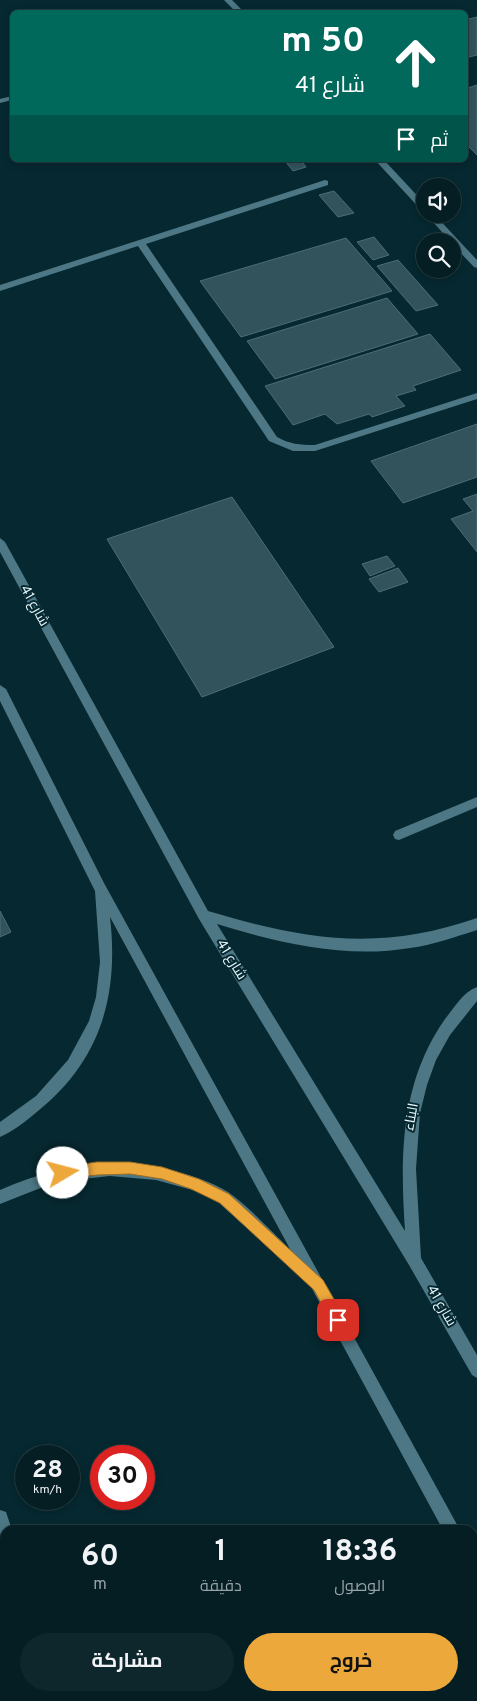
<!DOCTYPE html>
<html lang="ar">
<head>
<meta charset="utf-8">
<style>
	:root { --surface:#041e24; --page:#0d272c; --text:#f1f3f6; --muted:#97a2a6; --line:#253c41; --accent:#eda83b }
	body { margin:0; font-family:Overpass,Cairo,sans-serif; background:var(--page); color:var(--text); direction:rtl; height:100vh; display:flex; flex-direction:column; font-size:19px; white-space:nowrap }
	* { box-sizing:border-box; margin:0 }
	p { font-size:16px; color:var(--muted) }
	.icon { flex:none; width:28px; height:28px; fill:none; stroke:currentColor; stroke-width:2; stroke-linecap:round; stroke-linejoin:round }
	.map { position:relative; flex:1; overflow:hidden; direction:ltr }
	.drawer { position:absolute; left:0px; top:1525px; width:478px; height:176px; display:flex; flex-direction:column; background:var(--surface); border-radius:15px 15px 0 0; box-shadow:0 2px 8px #0003,0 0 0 1px var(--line); direction:rtl }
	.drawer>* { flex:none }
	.hud { position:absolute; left:10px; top:10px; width:458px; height:152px; border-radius:8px; box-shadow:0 2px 8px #0003,0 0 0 1px var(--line); direction:rtl; background:#00695c; color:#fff; overflow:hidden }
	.buttons { position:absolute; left:416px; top:178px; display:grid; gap:10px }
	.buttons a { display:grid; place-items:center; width:45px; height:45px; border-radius:50%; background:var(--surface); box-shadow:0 2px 8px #0003,0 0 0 1px var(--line); font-size:25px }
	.speed { position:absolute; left:15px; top:1445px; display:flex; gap:10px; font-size:25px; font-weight:700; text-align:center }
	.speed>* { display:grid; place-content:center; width:65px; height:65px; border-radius:50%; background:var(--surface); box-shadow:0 2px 8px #0003,0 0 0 1px var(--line); line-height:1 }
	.speed small { font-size:12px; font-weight:400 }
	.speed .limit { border:8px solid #d22; background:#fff; color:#111 }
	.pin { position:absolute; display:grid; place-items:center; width:42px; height:42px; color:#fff; margin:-21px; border-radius:10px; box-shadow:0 2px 8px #0006 }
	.me { position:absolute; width:55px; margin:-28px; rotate:82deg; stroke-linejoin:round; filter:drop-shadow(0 0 4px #0008) }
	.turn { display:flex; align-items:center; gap:18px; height:105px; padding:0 20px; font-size:22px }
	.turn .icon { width:65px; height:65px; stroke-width:2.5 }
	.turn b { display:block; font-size:35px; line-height:42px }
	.then { display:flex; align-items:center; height:48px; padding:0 20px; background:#0003; gap:10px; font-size:19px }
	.eta { display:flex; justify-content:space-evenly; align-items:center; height:85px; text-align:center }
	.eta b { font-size:30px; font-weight:700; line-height:35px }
	.primary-button { display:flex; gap:10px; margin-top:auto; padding:10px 20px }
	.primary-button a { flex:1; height:58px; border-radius:30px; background:var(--accent); color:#111; font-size:20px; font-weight:700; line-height:58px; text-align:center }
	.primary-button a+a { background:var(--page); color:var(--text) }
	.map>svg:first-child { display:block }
	.building { fill:#33535c; stroke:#4c6d76 }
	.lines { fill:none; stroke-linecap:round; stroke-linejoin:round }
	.minor { fill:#4d7784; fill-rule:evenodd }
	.route { fill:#eda83b; stroke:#9a6d26 }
	.labels { text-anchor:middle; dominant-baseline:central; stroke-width:4; stroke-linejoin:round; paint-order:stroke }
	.street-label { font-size:14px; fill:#e5f7fc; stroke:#062830 }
</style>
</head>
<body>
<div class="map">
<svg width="477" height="1701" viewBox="0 0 477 1701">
	<rect width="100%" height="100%" fill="#062830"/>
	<path class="building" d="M477 17V55L465 58V20Z
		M477 85V155L465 143V89Z
		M301 160 306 167 293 171 285 161Z
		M334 191 354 213 338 217 319 195Z
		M374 237 389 255 373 260 357 242Z
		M346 238 392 291 241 337 200 281Z
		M398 260 438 305 416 311 377 266Z
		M387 298 418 334 275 379 247 341Z
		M430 334 461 370 413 386 416 390 396 396 405 406 372 417 369 414 337 424 325 414 293 425 265 386Z
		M477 424V477L403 503 371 461Z
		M477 494V552L451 519 473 511 463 499Z
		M232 497 334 647 202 697 107 539Z
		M387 556 395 566 370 576 362 564Z
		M398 568 408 582 379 592 369 579Z
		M0 911 11 932 0 937Z"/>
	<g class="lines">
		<path class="minor" d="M224 0H232L244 12H236Z
			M12 96V100L0 103V99Z
			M375 160H384L425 204V212L422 211Z
			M325 180 328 181V185L146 244 277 437C289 444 300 445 315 445L477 393V399L315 451H293L269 441 138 246 0 291V285Z
			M425 213 434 214 477 260V268L474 267 452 244V241H450Z
			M0 538 5 542 208 911C306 940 379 952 477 918V930C455 937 433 945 410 948 346 959 278 943 217 924L405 1231C400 1156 400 1083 445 1019 454 1008 463 992 477 987V1001L450 1035 436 1060 427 1085 420 1113 416 1169 421 1258 477 1355V1378L472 1375 409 1265 199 919 0 552Z
			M0 685 6 689 104 883 460 1530H443L310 1285 219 1203 196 1191 156 1180 110 1176 65 1181 43 1187 0 1204V1190C57 1165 114 1155 175 1171 193 1176 212 1182 228 1192 248 1206 272 1232 290 1249L110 917C119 995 101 1060 38 1111 26 1121 14 1131 0 1137V1122L36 1096 68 1060 89 1021 96 997 100 962 95 891 0 701Z
			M477 797V807L399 840 395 839 393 835 395 831Z
			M0 1510 6 1512 12 1530H5V1541L0 1539Z
			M472 1559 477 1561V1583L472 1582Z
			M50 1696H68L69 1701H51Z"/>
	</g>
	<path class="route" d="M97 1162H130L162 1167 199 1179 229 1194 323 1280 343 1315 345 1320 343 1325 338 1327 333 1325 314 1290 220 1203 191 1189 162 1179 130 1174 97 1175 63 1179 58 1178 56 1173 58 1169 63 1167Z"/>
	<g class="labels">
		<g class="street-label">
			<text transform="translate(34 606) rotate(61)">شارع 41</text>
			<text transform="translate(231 960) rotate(59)">شارع 41</text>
			<text transform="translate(412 1117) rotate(-80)">البناء</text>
			<text transform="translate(441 1306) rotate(60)">شارع 41</text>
		</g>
	</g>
</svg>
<div class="buttons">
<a><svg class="icon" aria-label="sound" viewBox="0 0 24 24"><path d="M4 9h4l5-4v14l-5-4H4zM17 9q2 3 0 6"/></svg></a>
<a><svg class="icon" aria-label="search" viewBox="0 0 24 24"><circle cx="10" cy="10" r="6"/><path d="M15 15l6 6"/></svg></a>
</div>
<div class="speed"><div>28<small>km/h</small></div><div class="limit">30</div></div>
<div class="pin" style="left:338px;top:1320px;background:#d93025"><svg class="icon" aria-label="arrive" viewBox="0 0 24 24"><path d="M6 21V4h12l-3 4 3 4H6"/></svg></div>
<svg class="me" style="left:63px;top:1173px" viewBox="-20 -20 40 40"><circle r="19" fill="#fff"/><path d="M0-13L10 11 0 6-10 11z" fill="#eda83b"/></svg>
<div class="hud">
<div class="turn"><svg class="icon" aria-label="ahead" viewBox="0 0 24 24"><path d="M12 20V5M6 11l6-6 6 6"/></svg><div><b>50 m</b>شارع 41</div></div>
<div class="then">ثم<svg class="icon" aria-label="arrive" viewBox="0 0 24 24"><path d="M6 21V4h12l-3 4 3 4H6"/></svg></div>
</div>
<section class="drawer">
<div class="eta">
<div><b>18:36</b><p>الوصول</p></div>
<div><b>1</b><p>دقيقة</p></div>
<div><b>60</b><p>m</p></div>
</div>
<div class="primary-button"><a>خروج</a><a>مشاركة</a></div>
</section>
</div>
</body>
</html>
